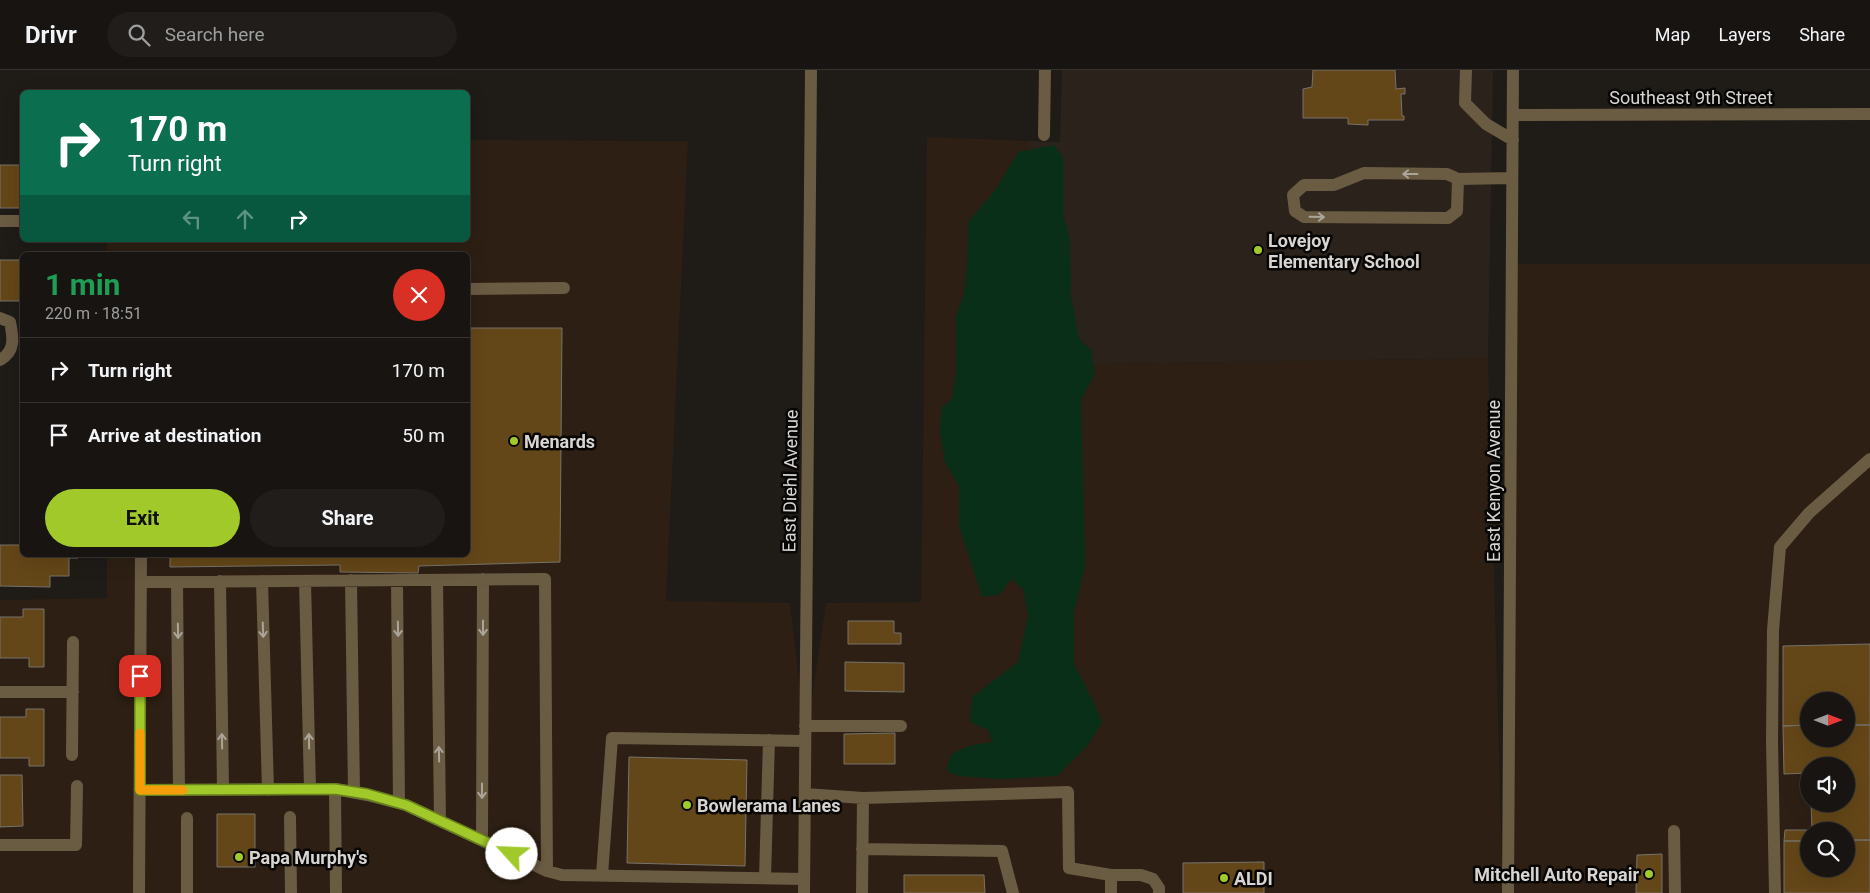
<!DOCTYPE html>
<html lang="en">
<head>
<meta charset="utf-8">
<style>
	:root { --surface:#171411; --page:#201d1a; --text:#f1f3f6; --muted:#9e9e9f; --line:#363331; --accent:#a1c92a }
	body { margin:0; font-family:Roboto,sans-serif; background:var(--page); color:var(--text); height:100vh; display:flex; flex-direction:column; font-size:19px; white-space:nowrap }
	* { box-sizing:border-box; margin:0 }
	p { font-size:16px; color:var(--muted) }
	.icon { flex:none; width:28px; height:28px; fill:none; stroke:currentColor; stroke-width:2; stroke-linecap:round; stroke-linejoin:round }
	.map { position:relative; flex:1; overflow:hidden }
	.drawer { position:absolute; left:20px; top:182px; width:450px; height:305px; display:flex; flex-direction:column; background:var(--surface); border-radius:8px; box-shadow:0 5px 20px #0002,0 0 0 1px var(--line) }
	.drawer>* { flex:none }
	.hud { position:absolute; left:20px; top:20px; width:450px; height:152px; border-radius:8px; box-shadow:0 5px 20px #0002,0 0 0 1px var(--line); background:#0b6e4f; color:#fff; overflow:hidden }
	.needle { width:32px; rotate:90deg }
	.buttons { position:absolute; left:1800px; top:622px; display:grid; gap:10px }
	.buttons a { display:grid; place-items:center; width:55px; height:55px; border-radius:50%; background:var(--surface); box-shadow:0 5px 20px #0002,0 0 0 1px var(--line); font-size:25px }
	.pin { position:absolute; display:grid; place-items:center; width:42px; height:42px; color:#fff; margin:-21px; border-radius:10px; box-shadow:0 2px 8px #0006 }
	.me { position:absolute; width:55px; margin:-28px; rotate:295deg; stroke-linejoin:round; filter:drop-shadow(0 0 4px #0008) }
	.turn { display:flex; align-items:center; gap:18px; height:105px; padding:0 25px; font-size:22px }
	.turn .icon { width:65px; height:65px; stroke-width:2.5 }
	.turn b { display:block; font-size:35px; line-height:42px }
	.lanes { display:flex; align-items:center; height:48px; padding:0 25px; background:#0003; justify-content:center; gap:25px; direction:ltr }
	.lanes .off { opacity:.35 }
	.round { display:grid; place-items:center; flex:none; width:52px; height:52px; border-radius:26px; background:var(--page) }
	.overview { display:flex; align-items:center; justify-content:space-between; height:85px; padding:0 25px }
	h1 { font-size:30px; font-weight:700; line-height:38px; color:#1e9e55 }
	.button { display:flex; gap:10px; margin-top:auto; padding:10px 25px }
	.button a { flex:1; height:58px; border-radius:30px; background:var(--accent); color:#111; font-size:20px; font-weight:700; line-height:58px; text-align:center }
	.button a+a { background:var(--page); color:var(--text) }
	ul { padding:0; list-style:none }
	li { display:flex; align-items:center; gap:15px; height:65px; padding:0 25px; border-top:1px solid var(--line) }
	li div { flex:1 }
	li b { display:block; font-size:19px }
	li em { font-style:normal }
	header { display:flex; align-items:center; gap:30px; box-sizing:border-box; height:70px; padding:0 25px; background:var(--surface); border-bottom:1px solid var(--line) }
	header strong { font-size:24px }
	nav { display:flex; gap:28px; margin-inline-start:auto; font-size:18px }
	.search { width:350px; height:45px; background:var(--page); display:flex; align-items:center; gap:12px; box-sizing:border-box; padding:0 18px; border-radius:28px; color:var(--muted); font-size:19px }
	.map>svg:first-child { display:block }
	.commercial { fill:#2d1f13; fill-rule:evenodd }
	.built { fill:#2b231b }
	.green { fill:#092f19 }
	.building { fill:#644718; stroke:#76736d }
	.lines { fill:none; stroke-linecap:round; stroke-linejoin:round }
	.minor { stroke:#6a5b43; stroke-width:12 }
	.oneway { stroke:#aba499 }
	.route-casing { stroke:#69831b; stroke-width:12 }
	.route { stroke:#a1c92a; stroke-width:9 }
	.slow { stroke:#f59e0b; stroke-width:9 }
	.poi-dot { fill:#a1c92a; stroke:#070605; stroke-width:2 }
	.labels { text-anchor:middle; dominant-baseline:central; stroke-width:5; stroke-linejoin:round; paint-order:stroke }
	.street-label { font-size:18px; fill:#d7d4d2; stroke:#070605 }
	.poi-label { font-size:18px; font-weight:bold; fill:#d7d4d2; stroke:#070605; text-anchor:start }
</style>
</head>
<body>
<header>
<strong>Drivr</strong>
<div class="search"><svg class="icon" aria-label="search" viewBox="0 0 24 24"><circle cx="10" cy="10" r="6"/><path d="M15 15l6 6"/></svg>Search here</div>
<nav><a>Map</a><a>Layers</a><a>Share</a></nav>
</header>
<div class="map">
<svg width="1870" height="823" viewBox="0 0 1870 823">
	<rect width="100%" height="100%" fill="#1f1b17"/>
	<path class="commercial" d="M927 67 1028 71 1026 295 1488 288 1503 823H0V530L107 528V485H468V185H107V170H468V70L688 71 666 531 790 533 806 668 826 533 921 532Z
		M1512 194H1870V823H1508ZM1809 631H1846V669H1809ZM1809 696H1846V734H1809ZM1809 761H1846V799H1809Z"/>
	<path class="built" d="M1062 0H1493L1488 288 1025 295 1028 71 1060 72Z"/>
	<path class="green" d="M1054 75 1063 87V142L1070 172 1071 227 1079 269 1091 280 1095 305 1081 329 1085 496 1074 541V594L1093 631 1102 652 1087 676 1057 706 1002 709 957 706 946 700 951 684 969 676 992 672 988 660 970 652 972 627 1018 592 1028 545 1023 519 1011 509 999 525 982 527 959 456V416L945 392 940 363 942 337 952 329 956 303V246L964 224 967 194 968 152 996 119 1018 82Z"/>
	<path class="building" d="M1313 0H1395L1396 19 1405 18V24H1401L1402 46H1404V50H1368V55L1348 54V48H1303V19L1312 17Z
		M0 95H22V138H0Z
		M0 190H22V231H0Z
		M468 258H562L560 492 419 496 418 503 340 502V495L170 497V485H468Z
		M0 475H22V485H78V488H69V506H50V517L0 516Z
		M23 539H44V597H29V588H0V547H23Z
		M848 551H894V563H901V574H848Z
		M1870 574V655H1846V631H1809V655L1783 656V576Z
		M845 592 904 593V622L845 621Z
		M26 639H44V696H29V688H0V647H26Z
		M1809 655V669H1846V655H1870V770H1846V761H1809V771H1784L1785 760H1812L1811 734H1846V696H1809V703L1784 704 1783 656Z
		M895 663V694H844V664Z
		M629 687 747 690 745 796 627 793Z
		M0 705H22L23 756 0 757Z
		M217 744H255V797H217Z
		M1846 770H1870V823H1784V771H1809V799H1846Z
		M1662 784V823H1636L1637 785Z
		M1264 792V823H1183V793Z
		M904 805H984L985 823H904Z"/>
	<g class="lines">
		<path class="minor" d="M1466 0 1465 33 1486 54 1513 70
			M1513 45 1870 44
			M1044 65 1045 0
			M1458 109 1457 141 1448 148 1304 147 1295 141 1293 125 1304 115H1334L1364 103 1447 104 1458 109 1512 108
			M0 151H22
			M468 219 564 218
			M0 248 10 252C13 267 16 281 0 290
			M351 510 354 722
			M397 510 399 733
			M437 510 440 751
			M220 511 223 720
			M262 511 268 720
			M305 511 310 719
			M141 512 545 509 547 801
			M177 512 179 720
			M0 622H73
			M805 656H901
			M72 685 73 572
			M335 719 336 823
			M140 720 335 719 367 725 406 735 547 801 562 805 804 809
			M805 724 863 728 862 823
			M863 728 1068 722 1069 798 1111 805H1141L1153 809 1159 818V823
			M290 747 291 823
			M1674 761 1675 823
			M482 770 483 509
			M0 775H76L77 716
			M862 779 1002 781 1013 823
			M602 805 612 668 805 671
			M765 808 769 670
			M139 823 141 485
			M187 823V748
			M804 823 811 0
			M1111 823V805
			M1508 823 1513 0
			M1775 823 1772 671 1773 560 1780 477 1809 443 1870 389"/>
	</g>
	<defs><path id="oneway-shaft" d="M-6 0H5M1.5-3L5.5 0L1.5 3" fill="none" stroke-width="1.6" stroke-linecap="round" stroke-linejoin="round" transform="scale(1.25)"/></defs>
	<g class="oneway">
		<use href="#oneway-shaft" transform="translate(1410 104) rotate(-180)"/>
		<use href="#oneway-shaft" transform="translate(1317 147) rotate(1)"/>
		<use href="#oneway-shaft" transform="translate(483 558) rotate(90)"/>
		<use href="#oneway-shaft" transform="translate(398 559) rotate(89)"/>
		<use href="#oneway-shaft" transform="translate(263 560) rotate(88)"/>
		<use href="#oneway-shaft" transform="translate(178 561) rotate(89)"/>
		<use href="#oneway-shaft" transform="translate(222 671) rotate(-91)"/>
		<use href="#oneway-shaft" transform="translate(309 671) rotate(-91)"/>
		<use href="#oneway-shaft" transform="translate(439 684) rotate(-91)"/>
		<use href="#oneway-shaft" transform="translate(482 721) rotate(90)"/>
	</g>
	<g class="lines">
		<defs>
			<path id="route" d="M140 606V720L335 719 367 724 406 735 512 784"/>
		</defs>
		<use href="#route" class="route-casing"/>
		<use href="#route" class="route"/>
		<path class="slow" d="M140 663V720H183"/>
	</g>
	<g class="poi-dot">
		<circle cx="1258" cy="180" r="5"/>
		<circle cx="514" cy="371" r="5"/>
		<circle cx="687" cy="735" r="5"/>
		<circle cx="239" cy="787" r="5"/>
		<circle cx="1649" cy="804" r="5"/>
		<circle cx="1224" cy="808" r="5"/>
	</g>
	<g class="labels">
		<g class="street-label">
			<text x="1691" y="27">Southeast 9th Street</text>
			<text transform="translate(790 411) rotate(-89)">East Diehl Avenue</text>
			<text transform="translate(1493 411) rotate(-90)">East Kenyon Avenue</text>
		</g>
		<g class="poi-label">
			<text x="1268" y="170">Lovejoy<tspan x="1268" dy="21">Elementary School</tspan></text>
			<text x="524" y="371">Menards</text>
			<text x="697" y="735">Bowlerama Lanes</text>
			<text x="249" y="787">Papa Murphy's</text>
			<text x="1639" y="804" text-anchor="end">Mitchell Auto Repair</text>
			<text x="1234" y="808">ALDI</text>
		</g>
	</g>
</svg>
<div class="buttons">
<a><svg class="needle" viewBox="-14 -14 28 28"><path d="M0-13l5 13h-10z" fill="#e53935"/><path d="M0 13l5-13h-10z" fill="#9e9e9f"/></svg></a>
<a><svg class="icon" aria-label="sound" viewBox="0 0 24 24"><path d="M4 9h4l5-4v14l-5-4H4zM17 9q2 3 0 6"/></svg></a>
<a><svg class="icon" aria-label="search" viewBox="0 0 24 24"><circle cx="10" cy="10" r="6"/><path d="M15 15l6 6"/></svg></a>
</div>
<div class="pin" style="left:140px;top:606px;background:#d93025"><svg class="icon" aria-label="arrive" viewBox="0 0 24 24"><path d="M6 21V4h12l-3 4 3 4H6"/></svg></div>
<svg class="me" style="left:512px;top:784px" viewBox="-20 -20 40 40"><circle r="19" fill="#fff"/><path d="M0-13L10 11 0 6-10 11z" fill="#a1c92a"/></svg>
<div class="hud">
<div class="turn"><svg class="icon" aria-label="right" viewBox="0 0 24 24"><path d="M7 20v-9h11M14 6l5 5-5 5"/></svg><div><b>170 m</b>Turn right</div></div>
<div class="lanes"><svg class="icon off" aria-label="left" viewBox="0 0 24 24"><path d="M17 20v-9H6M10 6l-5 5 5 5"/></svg><svg class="icon off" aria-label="ahead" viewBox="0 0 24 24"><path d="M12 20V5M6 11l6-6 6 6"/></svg><svg class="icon" aria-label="right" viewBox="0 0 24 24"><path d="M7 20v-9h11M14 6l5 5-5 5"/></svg></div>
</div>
<section class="drawer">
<div class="overview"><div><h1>1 min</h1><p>220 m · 18:51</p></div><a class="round" style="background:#d93025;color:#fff"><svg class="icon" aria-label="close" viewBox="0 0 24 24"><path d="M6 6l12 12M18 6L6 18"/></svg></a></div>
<ul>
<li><svg class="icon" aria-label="right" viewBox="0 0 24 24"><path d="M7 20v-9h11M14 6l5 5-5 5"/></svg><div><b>Turn right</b></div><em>170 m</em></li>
<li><svg class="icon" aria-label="arrive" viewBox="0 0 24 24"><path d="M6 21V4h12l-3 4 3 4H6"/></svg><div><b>Arrive at destination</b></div><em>50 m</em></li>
</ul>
<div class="button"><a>Exit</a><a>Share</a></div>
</section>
</div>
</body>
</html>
